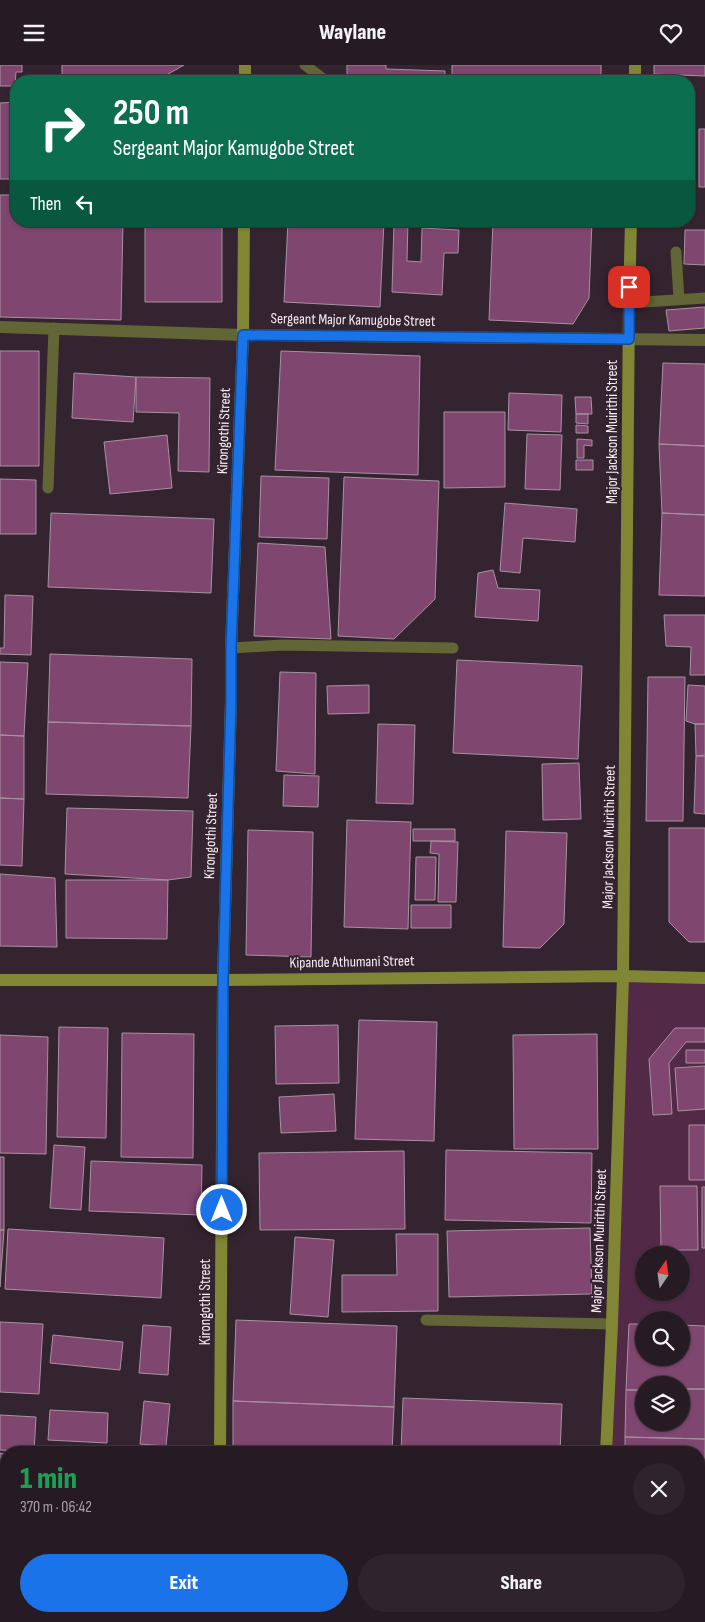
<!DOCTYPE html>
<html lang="en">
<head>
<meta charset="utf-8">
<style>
	:root { --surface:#271b23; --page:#2f242b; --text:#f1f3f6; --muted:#a4a1a6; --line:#433941; --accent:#1a73e8 }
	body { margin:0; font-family:"Sofia Sans Condensed",sans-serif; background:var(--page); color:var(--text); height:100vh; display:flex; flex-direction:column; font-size:19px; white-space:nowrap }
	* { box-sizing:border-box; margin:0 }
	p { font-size:16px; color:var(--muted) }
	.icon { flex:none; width:28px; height:28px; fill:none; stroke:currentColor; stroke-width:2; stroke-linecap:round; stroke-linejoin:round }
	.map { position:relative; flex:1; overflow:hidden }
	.drawer { position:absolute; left:0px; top:1381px; width:705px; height:176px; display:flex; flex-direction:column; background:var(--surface); border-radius:20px 20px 0 0; box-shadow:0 1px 4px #0004,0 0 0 1px var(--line) }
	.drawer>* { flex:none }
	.top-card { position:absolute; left:10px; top:10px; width:685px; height:152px; border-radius:20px; box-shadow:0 1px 4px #0004,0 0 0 1px var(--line); background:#0b6e4f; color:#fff; overflow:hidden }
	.needle { width:32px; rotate:13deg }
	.buttons { position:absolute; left:635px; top:1181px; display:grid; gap:10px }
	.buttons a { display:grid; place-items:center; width:55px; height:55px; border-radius:50%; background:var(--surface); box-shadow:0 1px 4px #0004,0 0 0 1px var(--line); font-size:25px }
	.pin { position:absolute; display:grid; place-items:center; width:42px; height:42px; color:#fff; margin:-21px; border-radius:10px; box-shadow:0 2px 8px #0006 }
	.me { position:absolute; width:55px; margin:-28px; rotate:0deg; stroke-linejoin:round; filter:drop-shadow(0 0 4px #0008) }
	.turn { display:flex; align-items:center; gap:18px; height:105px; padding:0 20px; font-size:22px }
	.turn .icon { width:65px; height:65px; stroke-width:2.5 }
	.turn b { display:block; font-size:35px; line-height:42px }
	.then { display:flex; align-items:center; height:48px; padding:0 20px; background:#0003; gap:10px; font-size:19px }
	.round { display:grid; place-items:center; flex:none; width:52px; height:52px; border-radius:26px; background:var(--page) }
	.summary { display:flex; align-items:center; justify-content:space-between; height:85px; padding:0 20px }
	h1 { font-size:30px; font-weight:800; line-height:38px; color:#1e9e55 }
	.button { display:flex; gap:10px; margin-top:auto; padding:10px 20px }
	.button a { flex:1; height:58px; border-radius:30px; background:var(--accent); color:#fff; font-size:20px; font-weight:800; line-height:58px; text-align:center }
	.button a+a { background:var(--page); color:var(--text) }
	header { display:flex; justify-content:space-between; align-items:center; height:65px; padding:0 20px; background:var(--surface); font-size:22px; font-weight:800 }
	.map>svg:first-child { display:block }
	.green { fill:#532948; fill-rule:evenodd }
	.building { fill:#7f466f; stroke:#a792a0 }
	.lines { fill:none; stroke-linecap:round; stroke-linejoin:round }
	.lane { stroke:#626535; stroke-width:11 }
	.street { stroke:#626535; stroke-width:12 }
	.secondary { stroke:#818634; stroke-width:12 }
	.route-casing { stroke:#114b97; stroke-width:12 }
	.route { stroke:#1a73e8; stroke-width:9 }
	.labels { text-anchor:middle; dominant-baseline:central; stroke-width:4.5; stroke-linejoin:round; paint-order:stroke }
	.street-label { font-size:15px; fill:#f7ecf3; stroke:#34242f }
</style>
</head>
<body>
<header><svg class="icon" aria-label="menu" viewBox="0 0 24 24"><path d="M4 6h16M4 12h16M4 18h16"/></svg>Waylane<svg class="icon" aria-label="heart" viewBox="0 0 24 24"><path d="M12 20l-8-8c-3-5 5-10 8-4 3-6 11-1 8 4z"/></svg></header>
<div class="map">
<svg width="705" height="1557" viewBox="0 0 705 1557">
	<rect width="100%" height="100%" fill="#34242f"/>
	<path class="green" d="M623 911 705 913V1557H597L598 1551H699V1388L604 1387ZM644 1190H681V1228H644ZM644 1255H681V1292H644ZM644 1320H681V1358H644Z"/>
	<path class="building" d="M0 0H22V7H16L15 21H0Z
		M62 0H184L156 16H62Z
		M347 0H386V4L445 6V16H368V12L347 11Z
		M452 0H601V16H452Z
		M654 0H705V11L654 9Z
		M16 37V114H0V38Z
		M699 64H705V122H699Z
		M0 130H16V156H123L121 255 0 252Z
		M145 156H222V237H145Z
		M288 156H384L380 242 284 237Z
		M394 156H408L407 196 421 197 422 163 459 165 458 188H444L442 230 392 227Z
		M424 156H449V159Z
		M493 156H592L589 233 573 259 489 255Z
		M685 165H705V200L684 199Z
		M705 242V263L669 266 666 245Z
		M0 286H39V401H0Z
		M281 286 420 291 418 410 275 405Z
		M663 298 705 299V381L659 379Z
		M74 308 136 312 133 357 72 353Z
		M136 312 210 313 209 407 178 406 179 348 136 347Z
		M509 328 562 330 561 367 508 365Z
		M575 332H591L592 349H576Z
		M444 347H505V422L444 423Z
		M576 349H588V359L576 358Z
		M576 360 588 361V368H576Z
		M527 369 562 370 560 425 525 424Z
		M167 370 172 423 110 429 104 377Z
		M577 374 592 375V381L584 380V393H577Z
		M659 379 705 381V450L662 448Z
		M576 395H593V405H576Z
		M261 411 329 413 327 474 259 472Z
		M344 412 439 416 435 534 394 574 338 571Z
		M0 414 36 415V469H0Z
		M505 438 577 444 575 477 523 473 520 508 500 506Z
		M51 448 214 454 211 528 48 522Z
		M662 448 705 450V531L659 530Z
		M258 478 325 482 331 574 254 571Z
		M493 505 498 523 540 525 538 556 475 552 478 508Z
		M5 530 33 531 31 590 0 589V583H4Z
		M664 550H705V610H690L691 582 666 581Z
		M50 589 192 594 191 661 48 657Z
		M457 595 582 601 578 694 453 688Z
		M0 597 28 598 24 671 0 670Z
		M280 607 316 608 315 709 276 706Z
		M648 612H685L683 756H646Z
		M369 620V648L328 649 327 621Z
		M688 620 705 621V659H695L686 656Z
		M48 657 191 661 188 733 46 729Z
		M378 659 415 660 413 739 376 738Z
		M695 659H705V690L696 691Z
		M0 670 24 671V734L0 733Z
		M696 691H705V749L694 748Z
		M579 698 581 754 543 755 542 699Z
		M284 710 319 711 318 742 283 741Z
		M0 733 24 734 22 801 0 800Z
		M67 743 193 746 191 812 168 815 65 809Z
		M347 755 411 757 408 864 344 862Z
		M669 763H705V877H689L669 857Z
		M413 764H455V776H413Z
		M248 765 313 767 311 892 246 890Z
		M506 766 567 768 564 859 540 883 503 882Z
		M431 776 458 777 456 837H438L439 789 430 788Z
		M416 792H436L435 835H415Z
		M0 809 55 813 57 882 0 881Z
		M66 815H168L167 874 66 873Z
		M411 840H451V863H411Z
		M359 955 437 957 434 1076 355 1074Z
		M338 960 339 1018 276 1019 275 961Z
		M59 962 108 963 106 1073 57 1072Z
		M675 963H705V977H686L669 998 672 1049 653 1050 649 994Z
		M122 968 194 969 193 1093 121 1092Z
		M597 969 598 1084H514L513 970Z
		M0 970 48 972 46 1089 0 1088Z
		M686 985H705V998H686Z
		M705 1001V1044L678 1046 675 1003Z
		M334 1029 336 1066 281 1068 279 1032Z
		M689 1060H705V1115H689Z
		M54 1080 85 1082 81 1145 50 1143Z
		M446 1085 592 1088 591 1158 445 1155Z
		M404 1086 405 1164 260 1165 259 1088Z
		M0 1092H4V1165H0Z
		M91 1096 202 1100 201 1150 89 1146Z
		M660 1121H697L698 1185H661Z
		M702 1122H705V1183H702Z
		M590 1163 592 1229 449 1232 447 1166Z
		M8 1164 164 1173 161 1233 5 1224Z
		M0 1165H4L0 1222Z
		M396 1169H438V1246L342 1247V1210H397Z
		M295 1172 334 1175 328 1252 290 1249Z
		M236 1255 397 1261 394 1342 233 1336Z
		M0 1257 43 1259 39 1329 0 1327Z
		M629 1259H644V1292H681V1260L705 1261V1324H681V1320H644V1325H626Z
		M143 1260 171 1262 168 1310 139 1308Z
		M53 1270 123 1277 120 1305 50 1298Z
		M681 1324H705V1374L625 1372 626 1325H644V1358H681Z
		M403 1333 562 1339 560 1388H401Z
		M144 1336 170 1339 166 1381 140 1379Z
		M233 1336 394 1342 392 1388H233Z
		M50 1345 108 1348 107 1378 48 1375Z
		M0 1350 36 1352 34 1387 0 1385Z
		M625 1372 705 1374V1453H699V1388H625Z
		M0 1388 4 1389 0 1425Z
		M6 1432V1545H2Z
		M699 1453H705V1557H619L620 1551H699Z
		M283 1551H368L369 1557H290Z"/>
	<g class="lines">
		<path class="lane" d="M305 0 326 16
			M676 187 679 234
			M629 238 705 233
			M48 423 54 263
			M231 583 282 580 453 583
			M426 1255 612 1259"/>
		<path class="street" d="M0 262 243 270 705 275"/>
		<path class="secondary" d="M245 0V16
			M635 16V0
			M0 915H223L623 911 705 913
			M220 1388 223 915 231 637V583L243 270 244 156
			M606 1388 612 1259 623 911 629 238 631 156
			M219 1557V1551
			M598 1557V1551"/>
	</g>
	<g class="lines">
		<defs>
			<path id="route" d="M222 1145 223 915 231 637V583L243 270 629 274V222"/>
		</defs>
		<use href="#route" class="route-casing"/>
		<use href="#route" class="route"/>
	</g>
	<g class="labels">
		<g class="street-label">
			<text transform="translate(353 255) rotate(1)">Sergeant Major Kamugobe Street</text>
			<text transform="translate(224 366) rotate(-88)">Kirongothi Street</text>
			<text transform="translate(612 367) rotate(-90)">Major Jackson Muirithi Street</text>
			<text transform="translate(211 771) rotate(-88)">Kirongothi Street</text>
			<text transform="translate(609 772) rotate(-89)">Major Jackson Muirithi Street</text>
			<text transform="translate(352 897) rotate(-1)">Kipande Athumani Street</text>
			<text transform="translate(599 1176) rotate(-88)">Major Jackson Muirithi Street</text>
			<text transform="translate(205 1237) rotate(-90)">Kirongothi Street</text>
		</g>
	</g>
</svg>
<div class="buttons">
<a><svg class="needle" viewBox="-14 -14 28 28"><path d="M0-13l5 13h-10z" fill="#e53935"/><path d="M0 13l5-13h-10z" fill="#a4a1a6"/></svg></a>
<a><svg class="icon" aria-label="search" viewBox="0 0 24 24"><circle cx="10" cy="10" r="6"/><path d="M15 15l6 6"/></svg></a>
<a><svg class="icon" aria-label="layers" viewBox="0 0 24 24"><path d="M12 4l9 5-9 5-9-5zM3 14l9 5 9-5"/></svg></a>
</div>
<div class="pin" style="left:629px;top:222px;background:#d93025"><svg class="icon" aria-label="arrive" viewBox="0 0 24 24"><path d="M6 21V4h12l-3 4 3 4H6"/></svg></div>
<svg class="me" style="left:222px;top:1145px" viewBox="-20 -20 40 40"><circle r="17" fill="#1a73e8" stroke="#fff" stroke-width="3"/><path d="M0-11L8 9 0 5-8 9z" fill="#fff"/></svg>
<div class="top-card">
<div class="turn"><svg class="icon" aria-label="right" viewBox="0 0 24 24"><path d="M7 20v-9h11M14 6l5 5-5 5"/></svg><div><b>250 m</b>Sergeant Major Kamugobe Street</div></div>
<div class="then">Then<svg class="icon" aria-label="left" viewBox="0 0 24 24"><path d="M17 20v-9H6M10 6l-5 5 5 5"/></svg></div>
</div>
<section class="drawer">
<div class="summary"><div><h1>1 min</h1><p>370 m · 06:42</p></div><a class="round"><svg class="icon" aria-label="close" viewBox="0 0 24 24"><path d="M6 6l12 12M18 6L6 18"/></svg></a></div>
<div class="button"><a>Exit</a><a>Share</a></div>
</section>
</div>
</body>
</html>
